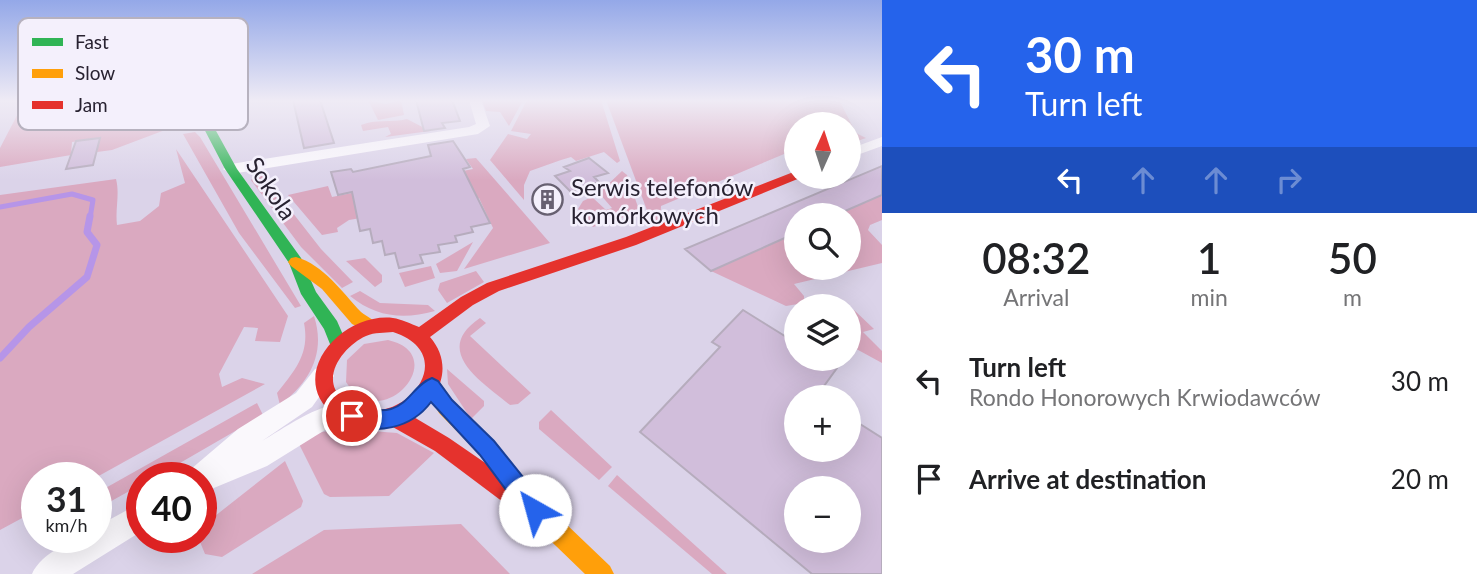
<!DOCTYPE html>
<html lang="en">
<head>
<meta charset="utf-8">
<style>
	:root { --surface:#fff; --page:#f6f6f6; --text:#202124; --muted:#757577 }
	body { margin:0; font-family:Lato,sans-serif; background:var(--page); color:var(--text); height:100vh; display:flex; flex-direction:column; font-size:26px; white-space:nowrap }
	* { box-sizing:border-box; margin:0 }
	p { font-size:23px; color:var(--muted) }
	.icon { flex:none; width:38px; height:38px; fill:none; stroke:currentColor; stroke-width:2; stroke-linecap:round; stroke-linejoin:round }
	.map { position:relative; flex:1; overflow:hidden }
	.drawer { display:flex; flex-direction:column; background:var(--surface); width:595px }
	.drawer>* { flex:none }
	.top-card { background:#2563eb; color:#fff; overflow:hidden }
	.needle { width:46px; rotate:3deg }
	.tools { position:absolute; left:784px; top:112px; display:grid; gap:14px }
	.tools a { display:grid; place-items:center; width:77px; height:77px; border-radius:50%; background:var(--surface); box-shadow:0 7px 28px #0002; font-size:35px }
	.speed { position:absolute; left:21px; top:462px; display:flex; gap:14px; font-size:35px; font-weight:700; text-align:center }
	.speed>* { display:grid; place-content:center; width:91px; height:91px; border-radius:50%; background:var(--surface); box-shadow:0 7px 28px #0002; line-height:1 }
	.speed small { font-size:18px; font-weight:400 }
	.speed .limit { border:10px solid #d22; background:#fff; color:#111 }
	.pin { position:absolute; display:grid; place-items:center; width:60px; height:60px; color:#fff; margin:-30px; border:4px solid #fff; border-radius:50%; box-shadow:0 2px 7px #0007 }
	.me { position:absolute; width:77px; margin:-38px; rotate:322deg; stroke-linejoin:round; filter:drop-shadow(0 0 5px #0008) }
	.turn { display:flex; align-items:center; gap:24px; height:147px; padding:0 28px; font-size:32px }
	.turn .icon { width:91px; height:91px; stroke-width:2.5 }
	.turn b { display:block; font-size:49px; line-height:60px }
	.lanes { display:flex; align-items:center; height:66px; padding:0 28px; background:#0003; justify-content:center; gap:35px; direction:ltr }
	.lanes .off { opacity:.35 }
	.eta { display:flex; justify-content:space-evenly; align-items:center; height:119px; text-align:center }
	.eta b { font-size:42px; font-weight:600; line-height:49px }
	ul { padding:0; list-style:none }
	li { display:flex; align-items:center; gap:21px; height:98px; padding:0 28px }
	li div { flex:1 }
	li b { display:block; font-size:26px }
	li em { font-style:normal }
	main { display:flex; flex:1; min-height:0 }
	.map>svg:first-child { display:block }
	.green { fill:#daa9c0 }
	.lines { fill:none; stroke-linecap:round; stroke-linejoin:round }
	.stream-far1 { stroke:#b695e8; stroke-width:5 }
	.stream { stroke:#b695e8; stroke-width:7 }
	.building { fill:#d1bedb; stroke:#b6acbd; stroke-width:2; fill-rule:evenodd }
	.street { fill:#faf8fc; fill-rule:evenodd }
	.fast { fill:#30b455; fill-rule:evenodd }
	.slow { fill:#ff9f0a; fill-rule:evenodd }
	.jam { fill:#e5322d; fill-rule:evenodd }
	.route { fill:#2563eb; stroke:#184099; stroke-width:2 }
	.labels { text-anchor:middle; dominant-baseline:central; stroke-width:5; stroke-linejoin:round; paint-order:stroke }
	.poi-label { font-size:24px; fill:#282231; stroke:#f4f0fc; text-anchor:start }
	.street-label { font-size:24px; fill:#282231; stroke:#f4f0fc }
	.key { fill:#f4f0fc; stroke:#b7b2bf; stroke-width:2 }
	.key-label { font-size:19px; fill:#282231 }
</style>
</head>
<body>
<main>
<div class="map">
<svg width="882" height="574" viewBox="0 0 882 574">
	<rect width="100%" height="100%" fill="#dbd3e9"/>
	<path class="green" d="M25 100H52V102L164 100 173 127 112 150 97 152 100 138 72 142 71 155 0 167V148Z
		M368 100 386 104 401 100 404 115 378 120Z
		M482 100H517L522 102 509 126 500 112 486 111Z
		M527 100H601L620 161 617 163 604 152 576 161 571 157 561 160 530 171 524 185V200L490 160 508 134 527 139 531 134 511 131Z
		M606 100H839L856 133 866 138 849 144V124H796V149L661 206 660 221 655 223 648 213Z
		M407 119 430 131 385 137 391 134 388 127 363 131 361 125C375 119 391 123 407 119Z
		M195 132 200 137 301 306 295 308 239 233 183 134Z
		M176 149 288 316 280 342 255 341 258 328 244 327 219 374 222 387 242 378 265 384 95 478H37V510L0 530V195L116 179C120 194 115 209 117 225L140 221 159 206 161 193 185 183Z
		M476 158 550 243 464 269 493 228 479 198 349 220 337 228 338 232 322 235 288 195 328 186 332 197 473 169 466 159Z
		M260 171 321 249 353 282 342 288 301 247 251 180Z
		M622 171 627 175 638 207 636 213 593 227 578 209 583 201 592 197 606 210 612 208 599 193Z
		M882 195V220L870 225 868 230 882 245V263L794 284 804 296V303L786 306 711 271 796 233V268H849V215H836Z
		M473 242 457 271 440 273 436 264Z
		M365 258 382 275V282L375 287 346 261Z
		M431 266 435 278 405 287 399 273Z
		M476 271 484 282 447 303 438 290 440 283Z
		M360 291 380 303 428 305 435 311C403 320 376 317 350 296Z
		M854 310 874 329 863 332 882 351V363L849 345V311Z
		M314 316C326 353 310 382 280 405L277 393C295 370 310 354 304 323Z
		M480 318 486 323 470 336 531 393 518 404 510 405C482 382 431 351 480 318Z
		M388 340C454 355 380 438 346 382L347 360 364 344Z
		M447 369 484 401V406L471 419 448 384Z
		M257 403 263 415 154 478H142V484L106 504 102 490Z
		M551 410 612 467 599 480 539 429V422Z
		M345 429 397 433 434 453 389 496 330 497 324 494 298 442 322 432Z
		M285 461 303 501 301 507 222 557 205 554 198 537H201V527Z
		M617 475 727 574H712L608 486Z
		M461 524 510 574H252L324 530Z"/>
	<g class="lines">
		<path class="stream-far1" d="M0 207 72 194 93 200 90 218"/>
		<path class="stream" d="M0 358 29 327 87 277 97 245 87 232 90 216"/>
	</g>
	<path class="building" d="M293 100H320L334 143 304 148Z
		M416 100H452L460 121 442 123 445 128 424 131Z
		M100 138 93 165 66 169 76 141Z
		M453 141 470 167 463 169 490 223 471 227 473 232 455 236 457 242 438 245 440 252 420 255 423 263 399 268 395 253 385 255 382 241 373 243 370 229 360 231 352 192 338 195 331 172 351 169 353 172 431 156 428 145Z
		M589 158 608 173 594 177 599 182 571 192 555 176 570 171 564 167Z
		M882 166V195L836 215H796V233L711 271 685 249Z
		M743 310 796 343V359H821L837 368 816 397H796V450H849V417L882 438V574H812L640 432 720 347 712 342ZM796 488H849V541H796Z"/>
	<g class="lines">
		<path class="street" d="M469 100H481L490 126 478 134 231 174 223 169 231 164 469 127 476 124Z
			M882 137V146L849 158V149Z
			M323 366 331 369 334 376 312 407 262 441C284 428 329 396 353 405L357 413 353 421 325 430 267 466 209 490H201V478H187L191 469 238 429 296 393 315 369Z
			M142 502V531L73 574H32C41 553 75 537 96 537V527Z"/>
		<path class="fast" d="M189 100H199L237 169 301 258 316 292 337 321 347 344 344 349 338 351 332 349 324 329 301 294 289 263 225 169Z"/>
		<path class="slow" d="M296 257C324 265 342 292 361 312 367 317 374 319 378 326L376 331 370 333 352 324 322 289 291 266 288 262 291 258Z
			M432 379 439 381 453 401 494 441 543 502 610 566 614 574H585L527 518 480 455 439 413 423 387 425 381Z"/>
		<path class="jam" d="M796 171V177L800 178 636 245 499 291 473 305 430 337C454 365 441 398 412 416L449 438 523 489 526 497 523 505 515 508 507 505 435 451 391 426C370 431 353 429 335 416 284 376 342 312 393 318 401 319 411 324 419 327L461 297 487 283 626 237ZM393 332C469 357 392 441 343 399 318 378 345 345 366 336 375 332 384 333 393 332Z"/>
	</g>
	<linearGradient id="sky" x2="0" y2="1"><stop stop-color="#94a8e8"/><stop offset="0.56" stop-color="#efebf5"/><stop offset="1" stop-color="#efebf5" stop-opacity="0"/></linearGradient>
	<rect width="882" height="180" fill="url(#sky)"/>
	<path class="route" d="M432 378 438 381 452 400 494 441 543 502 546 510 543 518 535 521 527 518 480 455 431 402C411 429 376 435 345 423L342 416 345 410C360 404 375 414 391 409 409 404 415 384 432 378Z"/>
	<defs>
		<symbol id="building-ring" viewBox="-11 -11 22 22"><circle r="9.5" fill="#f4f0fc" stroke="#676071" stroke-width="1.5"/><path d="M-4-6H4V6H1V3H-1V6H-4ZM-2.5-4.3h1.7v1.8h-1.7ZM.8-4.3h1.7v1.8H.8ZM-2.5-1h1.7V.8h-1.7ZM.8-1h1.7V.8H.8Z" fill="#676071"/></symbol>
	</defs>
	<g fill-rule="evenodd">
		<use href="#building-ring" x="530" y="182" width="35" height="35"/>
	</g>
	<g class="labels">
		<g class="poi-label">
			<text x="571" y="186">Serwis telefonów<tspan x="571" dy="28">komórkowych</tspan></text>
		</g>
		<g class="street-label">
			<text transform="translate(272 188) rotate(56)">Sokola</text>
		</g>
	</g>
	<rect x="18" y="18" width="230" height="112" rx="10" class="key"/>
	<rect x="32" y="38" width="31" height="8" fill="#30b455"/>
	<rect x="32" y="69" width="31" height="9" fill="#ff9f0a"/>
	<rect x="32" y="101" width="31" height="8" fill="#e5322d"/>
	<g class="key-label">
		<text x="75" y="49">Fast</text>
		<text x="75" y="80">Slow</text>
		<text x="75" y="112">Jam</text>
	</g>
</svg>
<div class="tools">
<a><svg class="needle" viewBox="-14 -14 28 28"><path d="M0-13l5 13h-10z" fill="#e53935"/><path d="M0 13l5-13h-10z" fill="#757577"/></svg></a>
<a><svg class="icon" aria-label="search" viewBox="0 0 24 24"><circle cx="10" cy="10" r="6"/><path d="M15 15l6 6"/></svg></a>
<a><svg class="icon" aria-label="layers" viewBox="0 0 24 24"><path d="M12 4l9 5-9 5-9-5zM3 14l9 5 9-5"/></svg></a>
<a>+</a>
<a>−</a>
</div>
<div class="speed"><div>31<small>km/h</small></div><div class="limit">40</div></div>
<div class="pin" style="left:352px;top:416px;background:#d93025"><svg class="icon" aria-label="arrive" viewBox="0 0 24 24"><path d="M6 21V4h12l-3 4 3 4H6"/></svg></div>
<svg class="me" style="left:535px;top:510px" viewBox="-20 -20 40 40"><circle r="19" fill="#fff"/><path d="M0-13L10 11 0 6-10 11z" fill="#2563eb"/></svg>
</div>
<section class="drawer">
<div class="top-card">
<div class="turn"><svg class="icon" aria-label="left" viewBox="0 0 24 24"><path d="M17 20v-9H6M10 6l-5 5 5 5"/></svg><div><b>30 m</b>Turn left</div></div>
<div class="lanes"><svg class="icon" aria-label="left" viewBox="0 0 24 24"><path d="M17 20v-9H6M10 6l-5 5 5 5"/></svg><svg class="icon off" aria-label="ahead" viewBox="0 0 24 24"><path d="M12 20V5M6 11l6-6 6 6"/></svg><svg class="icon off" aria-label="ahead" viewBox="0 0 24 24"><path d="M12 20V5M6 11l6-6 6 6"/></svg><svg class="icon off" aria-label="right" viewBox="0 0 24 24"><path d="M7 20v-9h11M14 6l5 5-5 5"/></svg></div>
</div>
<div class="eta">
<div><b>08:32</b><p>Arrival</p></div>
<div><b>1</b><p>min</p></div>
<div><b>50</b><p>m</p></div>
</div>
<ul>
<li><svg class="icon" aria-label="left" viewBox="0 0 24 24"><path d="M17 20v-9H6M10 6l-5 5 5 5"/></svg><div><b>Turn left</b><p>Rondo Honorowych Krwiodawców</p></div><em>30 m</em></li>
<li><svg class="icon" aria-label="arrive" viewBox="0 0 24 24"><path d="M6 21V4h12l-3 4 3 4H6"/></svg><div><b>Arrive at destination</b></div><em>20 m</em></li>
</ul>
</section>
</main>
</body>
</html>
